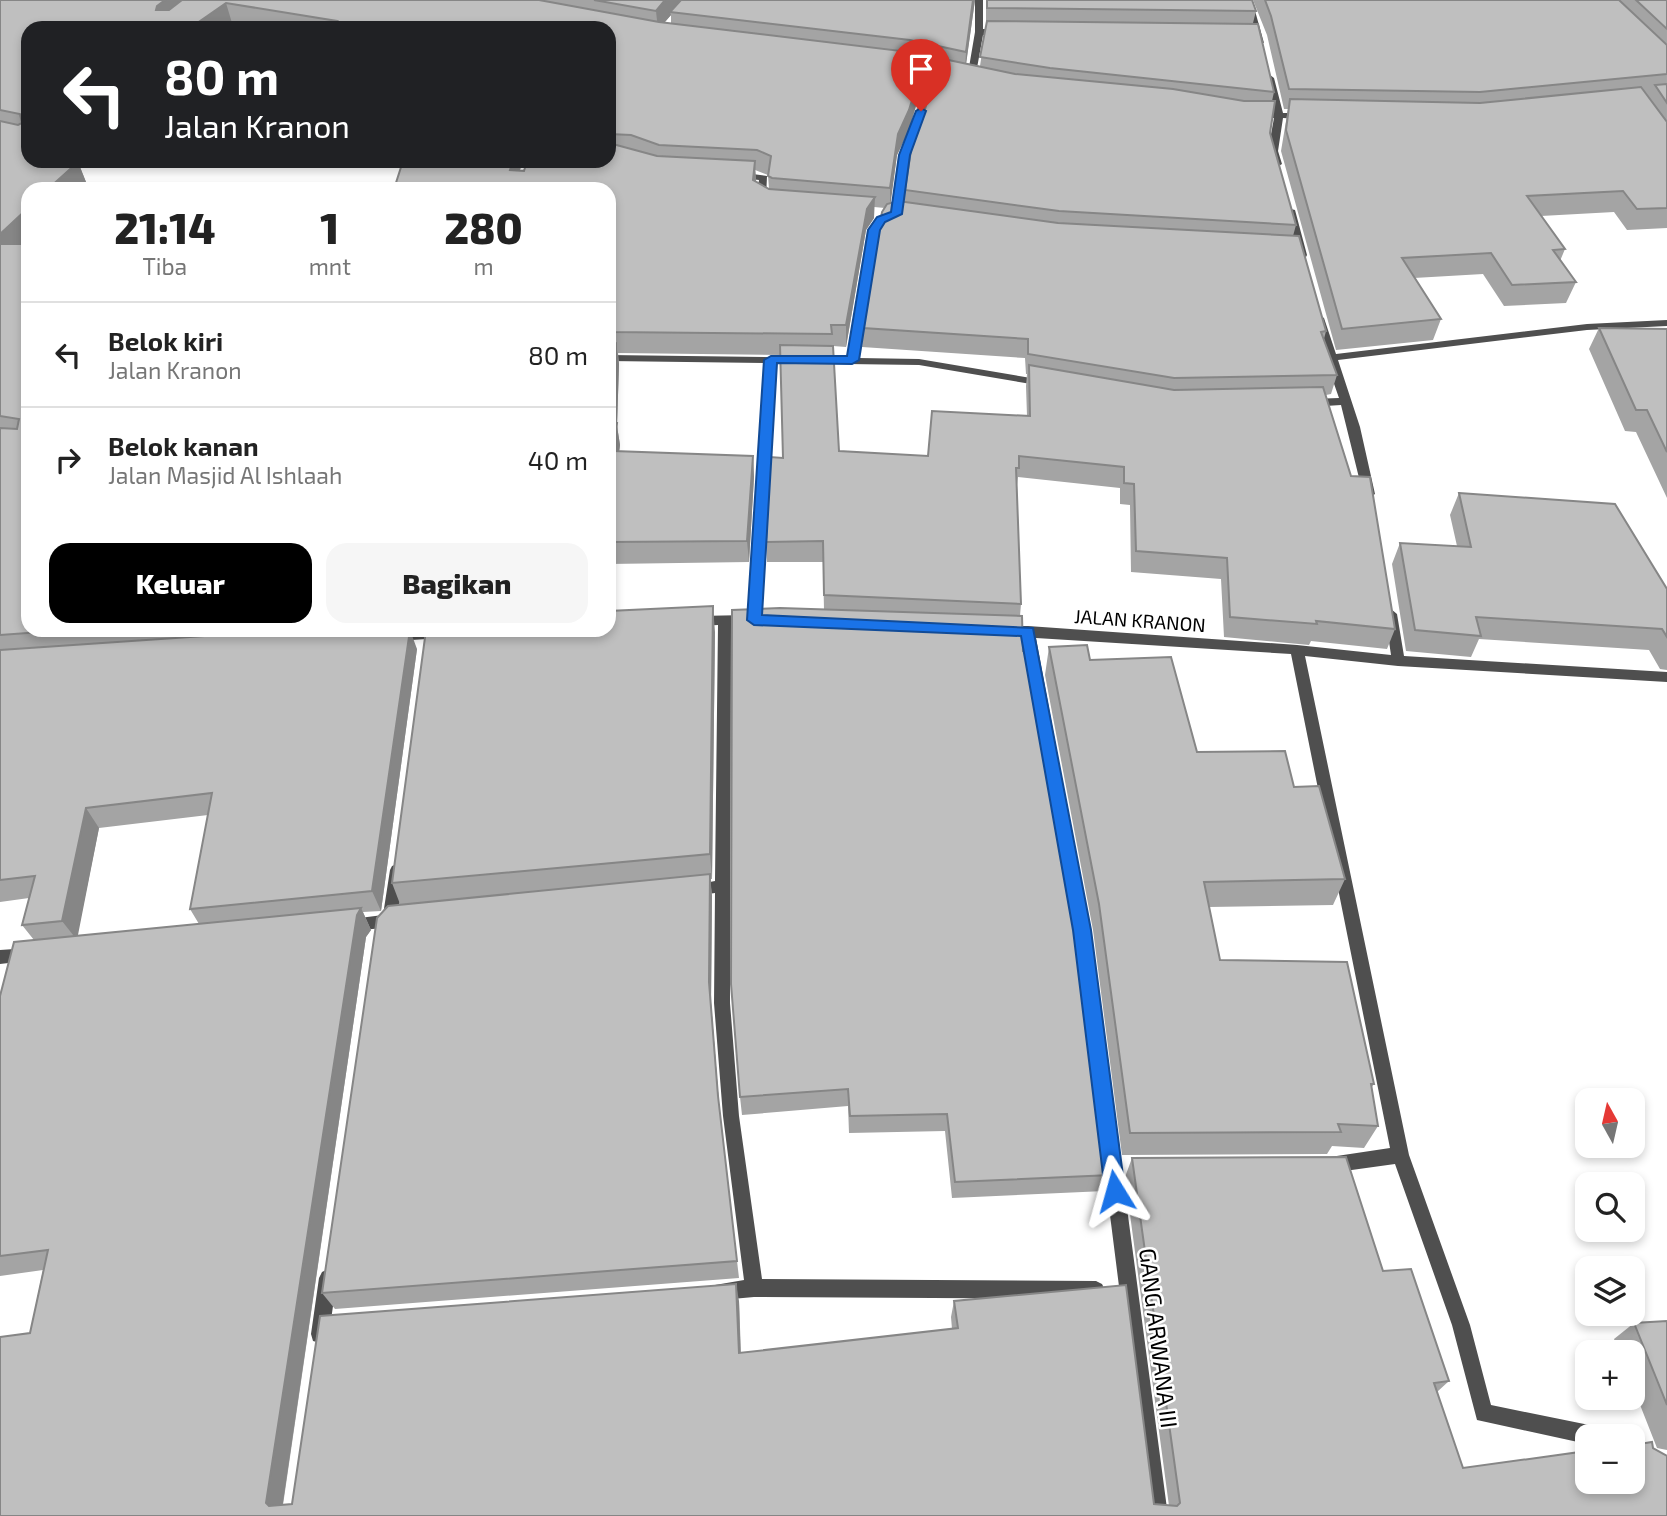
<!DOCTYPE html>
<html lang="id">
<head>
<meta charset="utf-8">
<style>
	:root { --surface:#fff; --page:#f6f6f6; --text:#222; --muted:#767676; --line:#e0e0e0; --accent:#000 }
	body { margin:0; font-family:"Exo 2",sans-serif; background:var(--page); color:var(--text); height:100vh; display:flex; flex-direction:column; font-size:26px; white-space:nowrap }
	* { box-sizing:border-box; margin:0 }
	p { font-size:23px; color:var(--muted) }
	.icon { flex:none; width:38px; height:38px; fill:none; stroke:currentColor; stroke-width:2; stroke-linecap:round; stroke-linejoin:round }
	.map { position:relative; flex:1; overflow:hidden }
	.panel { position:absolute; left:21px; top:182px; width:595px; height:455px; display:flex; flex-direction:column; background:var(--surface); border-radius:21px; box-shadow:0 4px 10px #0003 }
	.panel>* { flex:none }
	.guide { position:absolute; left:21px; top:21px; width:595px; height:147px; border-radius:21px; box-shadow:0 4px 10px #0003; background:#202124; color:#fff; overflow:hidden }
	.needle { width:46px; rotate:352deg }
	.buttons { position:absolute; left:1575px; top:1088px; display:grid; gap:14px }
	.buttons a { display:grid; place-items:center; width:70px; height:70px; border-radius:14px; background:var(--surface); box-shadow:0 4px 10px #0003; font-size:35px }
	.pin { position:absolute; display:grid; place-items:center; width:60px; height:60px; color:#fff; margin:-72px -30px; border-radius:50% 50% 50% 0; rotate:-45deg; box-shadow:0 0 7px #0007 }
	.pin .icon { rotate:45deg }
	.me { position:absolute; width:77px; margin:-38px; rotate:352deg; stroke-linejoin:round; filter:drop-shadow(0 0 5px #0008) }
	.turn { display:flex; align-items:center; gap:24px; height:147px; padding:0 28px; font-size:32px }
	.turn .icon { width:91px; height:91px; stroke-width:2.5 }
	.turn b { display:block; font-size:49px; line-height:60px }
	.eta { display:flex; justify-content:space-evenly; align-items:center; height:119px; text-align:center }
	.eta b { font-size:42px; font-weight:800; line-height:49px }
	.cta { display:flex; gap:14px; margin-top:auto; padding:14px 28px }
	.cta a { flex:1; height:80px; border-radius:21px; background:var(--accent); color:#fff; font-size:28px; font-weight:800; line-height:80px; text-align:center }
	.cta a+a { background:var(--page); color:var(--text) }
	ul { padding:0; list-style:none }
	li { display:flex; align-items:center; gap:21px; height:105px; padding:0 28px; border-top:2px solid var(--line) }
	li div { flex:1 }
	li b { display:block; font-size:26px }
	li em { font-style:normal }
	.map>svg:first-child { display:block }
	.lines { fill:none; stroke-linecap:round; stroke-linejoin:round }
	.minor { fill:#4f4f4f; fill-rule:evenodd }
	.wall { fill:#a4a4a4; fill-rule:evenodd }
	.shaded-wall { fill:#868686 }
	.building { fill:#bfbfbf; stroke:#868686; stroke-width:2 }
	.route { fill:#1a73e8; stroke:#114b97; stroke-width:2 }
	.labels { text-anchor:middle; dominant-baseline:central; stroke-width:5; stroke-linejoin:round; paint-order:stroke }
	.street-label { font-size:19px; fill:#000; stroke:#fff }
	.near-street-label { font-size:23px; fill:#000; stroke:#fff }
</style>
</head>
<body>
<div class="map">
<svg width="1667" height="1516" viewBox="0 0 1667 1516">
	<rect width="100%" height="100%" fill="#fff"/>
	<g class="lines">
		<path class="minor" d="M975 0H983V29H1003L1007 32 1003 35H983L975 79 971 82 967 79 975 32Z
			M1244 0H1252L1264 43 1257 41Z
			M907 61 956 75 952 78 936 74 921 131 910 155 901 212 904 214 885 221 879 230 858 358 919 359 1043 380 1049 383 1043 386 919 365 775 363 760 620 754 625H731L730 1003 739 1116 762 1279 1096 1281 1102 1284 1105 1290 1102 1296 1096 1299 754 1297 721 1300 715 1297 712 1291 715 1285 744 1280 723 1116 714 1003 715 893 694 896 689 894 686 890 689 886 715 881 718 625 698 626 692 621 698 616 748 615 764 363 609 361V355L847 358 869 230 878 217 891 211 900 155 911 131 928 72 904 66V62Z
			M1270 75 1274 78 1283 113H1303L1308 116 1303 119 1283 118 1278 151 1282 164 1277 167 1272 164 1268 151 1274 118H1253L1248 115 1253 112 1273 113 1266 78Z
			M737 172 767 176 766 198 770 201 768 203H762L756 199 759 180 734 177 732 175Z
			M1287 208 1295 210 1307 255 1306 257 1297 255 1285 210Z
			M1319 315 1324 318 1336 354 1587 324 1667 320V326L1587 330 1338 360 1360 427 1375 494 1369 498 1363 494 1341 405 1310 407 1304 403 1310 399 1339 398 1325 358 1314 318Z
			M1391 609 1397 614 1404 656 1667 672V682L1398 666 1305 656 1409 1155 1470 1325 1491 1405 1599 1427 1606 1430 1608 1437H1587V1444L1477 1420 1452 1325 1395 1164 1330 1173 1324 1171 1321 1165 1324 1159 1330 1157 1390 1148 1291 654 1036 638 1090 930 1168 1516H1148L1074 930 1023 637 1006 636 999 631 1006 626H1028L1297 645 1391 655 1385 614Z
			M447 630 449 633 447 636 442 638 396 641 389 636 396 631Z
			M397 864 402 866 404 870 398 915 403 920 400 925 389 929 384 928 349 931 344 930 341 925 344 920 383 915 390 870 392 866Z
			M29 948 34 950 37 955 34 960 0 964V950Z
			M328 1269 334 1272 337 1278 329 1334 327 1341 320 1343 313 1341 311 1334 319 1278 322 1272Z"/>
	</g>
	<path class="wall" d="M0 0H975L966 63 980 66 986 26V0H1252L1256 11 1253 23 1274 92 1272 101 1270 133 1296 225 1293 236 1326 331 1324 339 1337 375 1331 394 1326 395 1395 629 1387 649 1311 641 1309 645 1224 637 1221 579 1131 572 1130 505 1120 504V488L1018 477 1017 485 1021 604 1020 616 1023 651 1111 1175 1105 1191 952 1198 945 1131 849 1133 848 1106 742 1115 740 1097 824 610 823 562H767L766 542 783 458 781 355 618 353 619 364 617 426 620 445 619 451 753 456 754 477 749 562 609 564V189L520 170 609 161V28H265L232 23 28 161 78 162 86 182 79 189H28V238L22 244 28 630H352V632L417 649 381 911 363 912 371 930 366 937 283 1505 292 1504 739 1301 741 1353 952 1329 951 1317 954 1301 1154 1504 1169 1506 1125 1177 1132 1158 1383 1271 1449 1381 1437 1392 1463 1468 1667 1516H0L30 1333 43 1270 0 1276V996L34 940 22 925 29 898 0 902ZM671 15V23H664ZM925 63 937 66 905 190 904 202 890 203 897 155 909 130 925 74ZM755 170 768 175 769 189 756 181ZM874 207 885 208 863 328 862 347 1025 358 1026 374H1027L1026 386 1027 416 928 456 839 451 833 346 846 347 866 230 874 218ZM208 815 190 909 199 924 77 936 99 828Z
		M1253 0H1667V228L1627 230 1614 212 1541 216 1565 249 1560 261 1576 282 1566 303 1504 306 1483 274 1414 278 1441 319 1433 340 1336 350 1281 151 1288 109H1284L1267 35Z
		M1599 328 1667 329V498L1636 432 1625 431 1589 349Z
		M1459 493 1667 589V670L1660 669 1649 650 1479 639 1471 657 1406 651 1392 564 1400 543 1457 546 1450 515Z
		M715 632 712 879H710L712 896 711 1003 720 1116 739 1278 335 1309 322 1293 400 904 392 883Z
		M1049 647 1090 660 1197 752 1294 787 1345 879 1333 905 1209 907 1220 960 1374 1084 1371 1088 1378 1126 1364 1148 1332 1146 1327 1154 1122 1155 1093 930 1045 675Z
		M1667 1321V1450L1657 1448 1633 1387V1353H1619L1614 1339 1634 1323Z"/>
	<path class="shaded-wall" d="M165 0H196L163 26 156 10 157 6Z
		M665 0H684L670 12 671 15 658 30 656 11Z
		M973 0H975L965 72 966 52Z
		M226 3 232 23 224 28H190Z
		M926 54 925 74 909 130 897 155 890 208V188L898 134Z
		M513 161H523L514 189 510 170Z
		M755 161 756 182 753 180Z
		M78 162 86 182 79 189H48Z
		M875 197 874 218 866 230 846 347V325L867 209Z
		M28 208V238L0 264V234Z
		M616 343 619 364 617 426 620 445 617 472 614 451Z
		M753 456 754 477 749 562 747 541Z
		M713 606 715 632 712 879 710 854Z
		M410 630 417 649 381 911 372 891Z
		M86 808 99 828 77 940 62 921Z
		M710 874 712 896 711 1003 720 1116 739 1278 718 1096 709 982Z
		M361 908 371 930 366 937 281 1516 266 1503 357 915Z
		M736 1284 739 1301 741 1369 739 1353Z"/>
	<path class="building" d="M0 0H165L157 6 156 10H169L182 0H539L659 22 926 54 909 110 898 134 890 188 772 178 768 176 771 156 757 150 659 145 631 135 609 134V28H330L337 21 226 3 190 28H28V161L78 162 48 189H28V208L0 234V121L18 125 22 123 20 114 0 110Z
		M594 0H665L656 11Z
		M681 0H973L966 52 910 40 670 12Z
		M987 0H1252L1256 11 987 8Z
		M1265 0H1619L1667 45V74L1480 92 1289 89 1271 16Z
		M1636 0H1667V29Z
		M987 21 1258 24 1274 92 1050 68 980 57Z
		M939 58 1015 74 1173 89 1244 101H1275L1270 133 1296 225 1059 211 905 190 913 137 924 113Z
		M1667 84V103L1655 85Z
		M1641 87 1667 122V208L1637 209 1623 191 1527 196 1565 249 1553 250 1576 282 1512 285 1491 253 1402 258 1441 319 1342 329 1286 130 1290 99 1480 103Z
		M609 143 657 156 755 161 753 180 769 189 875 197 867 209 846 325H831L832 334 609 332V189H394L403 161H513L510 170 524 171 527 161H609Z
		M898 201 1058 223 1299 236 1326 331 1321 332 1337 375 1174 378 1028 354V339L863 328 882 212 887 204Z
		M0 244H28V630H69L0 635V428L17 429 19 419 0 416Z
		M1599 328 1667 329V452L1647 410H1636Z
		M609 342 616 343 614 423H617L614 451 753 456 747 541 609 542Z
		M780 345 833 346 839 451 928 456 932 411 1030 416 1029 365 1174 390 1323 387 1351 476 1370 477 1395 629 1316 621 1317 624 1230 617 1227 558 1136 551 1134 484 1124 483V467L1019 456V468H1016L1021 604 824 595 823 541 766 542 770 457 783 458Z
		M1459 493 1615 504 1667 589V637L1662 629 1476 617 1481 636 1415 630 1400 543 1471 547Z
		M713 606 710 854 392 883 426 630H609V611Z
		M780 608 1022 616 1023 651H1029L1076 911 1111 1175 955 1182 947 1114 850 1116 848 1089 740 1097 731 984 732 610Z
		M294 630H341V633L386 630H410L372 891 190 909 212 793 86 808 62 921 22 925 35 876 0 880V650Z
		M1087 645 1090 660 1171 657 1197 752 1285 751 1294 787 1319 786 1345 879 1204 882 1220 960 1347 962 1374 1084H1371L1378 1126 1338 1124 1341 1132 1130 1133 1099 904 1049 647Z
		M710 874 709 982 718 1096 737 1261 322 1293 377 918 388 906Z
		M361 908 357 915 266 1503 269 1506 292 1504 320 1316 736 1284 739 1353 958 1328 954 1301 1126 1285 1154 1504 1177 1506 1180 1503 1132 1158 1346 1157 1383 1271 1411 1269 1449 1381 1434 1383 1463 1468 1587 1451V1482H1633V1445L1652 1442 1653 1448 1667 1456V1516H0V1337L30 1333 48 1250 0 1256V996L14 942Z
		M1667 1321V1405L1634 1323Z"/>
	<path class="route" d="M921 108 926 111 910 155 902 214 885 222 880 230 859 360 852 364 777 363 762 615 1033 628 1091 930 1125 1191 1122 1197 1115 1200 1108 1197 1105 1191 1073 930 1021 636 754 625 747 620 764 360 771 356H847L868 230 877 217 891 212 899 155 916 111Z"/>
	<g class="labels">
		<g class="street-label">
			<text transform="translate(1140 620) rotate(4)">JALAN KRANON</text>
		</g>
		<g class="near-street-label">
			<text transform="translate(1159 1338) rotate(83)">GANG ARWANA III</text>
		</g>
	</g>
</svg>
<div class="buttons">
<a><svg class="needle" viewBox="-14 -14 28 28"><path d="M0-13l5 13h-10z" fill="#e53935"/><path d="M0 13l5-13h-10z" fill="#767676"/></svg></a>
<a><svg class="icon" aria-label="search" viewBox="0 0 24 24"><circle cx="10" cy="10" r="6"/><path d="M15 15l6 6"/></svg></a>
<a><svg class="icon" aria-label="layers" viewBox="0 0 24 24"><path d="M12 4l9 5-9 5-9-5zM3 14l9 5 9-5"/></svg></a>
<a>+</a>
<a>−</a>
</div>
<div class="pin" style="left:921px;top:111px;background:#d93025"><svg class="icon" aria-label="arrive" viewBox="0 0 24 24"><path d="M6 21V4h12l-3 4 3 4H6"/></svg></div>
<svg class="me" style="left:1115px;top:1191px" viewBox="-20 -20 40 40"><path d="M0-17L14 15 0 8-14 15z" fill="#1a73e8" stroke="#fff" stroke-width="4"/></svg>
<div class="guide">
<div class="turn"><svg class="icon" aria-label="left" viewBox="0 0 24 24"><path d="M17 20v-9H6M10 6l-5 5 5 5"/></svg><div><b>80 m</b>Jalan Kranon</div></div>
</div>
<section class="panel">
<div class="eta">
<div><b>21:14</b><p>Tiba</p></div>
<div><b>1</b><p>mnt</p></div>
<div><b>280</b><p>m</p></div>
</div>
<ul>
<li><svg class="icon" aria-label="left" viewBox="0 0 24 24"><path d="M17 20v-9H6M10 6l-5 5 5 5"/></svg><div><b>Belok kiri</b><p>Jalan Kranon</p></div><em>80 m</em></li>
<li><svg class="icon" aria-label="right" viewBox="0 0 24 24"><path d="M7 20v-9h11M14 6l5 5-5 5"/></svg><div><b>Belok kanan</b><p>Jalan Masjid Al Ishlaah</p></div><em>40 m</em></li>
</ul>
<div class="cta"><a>Keluar</a><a>Bagikan</a></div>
</section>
</div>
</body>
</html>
